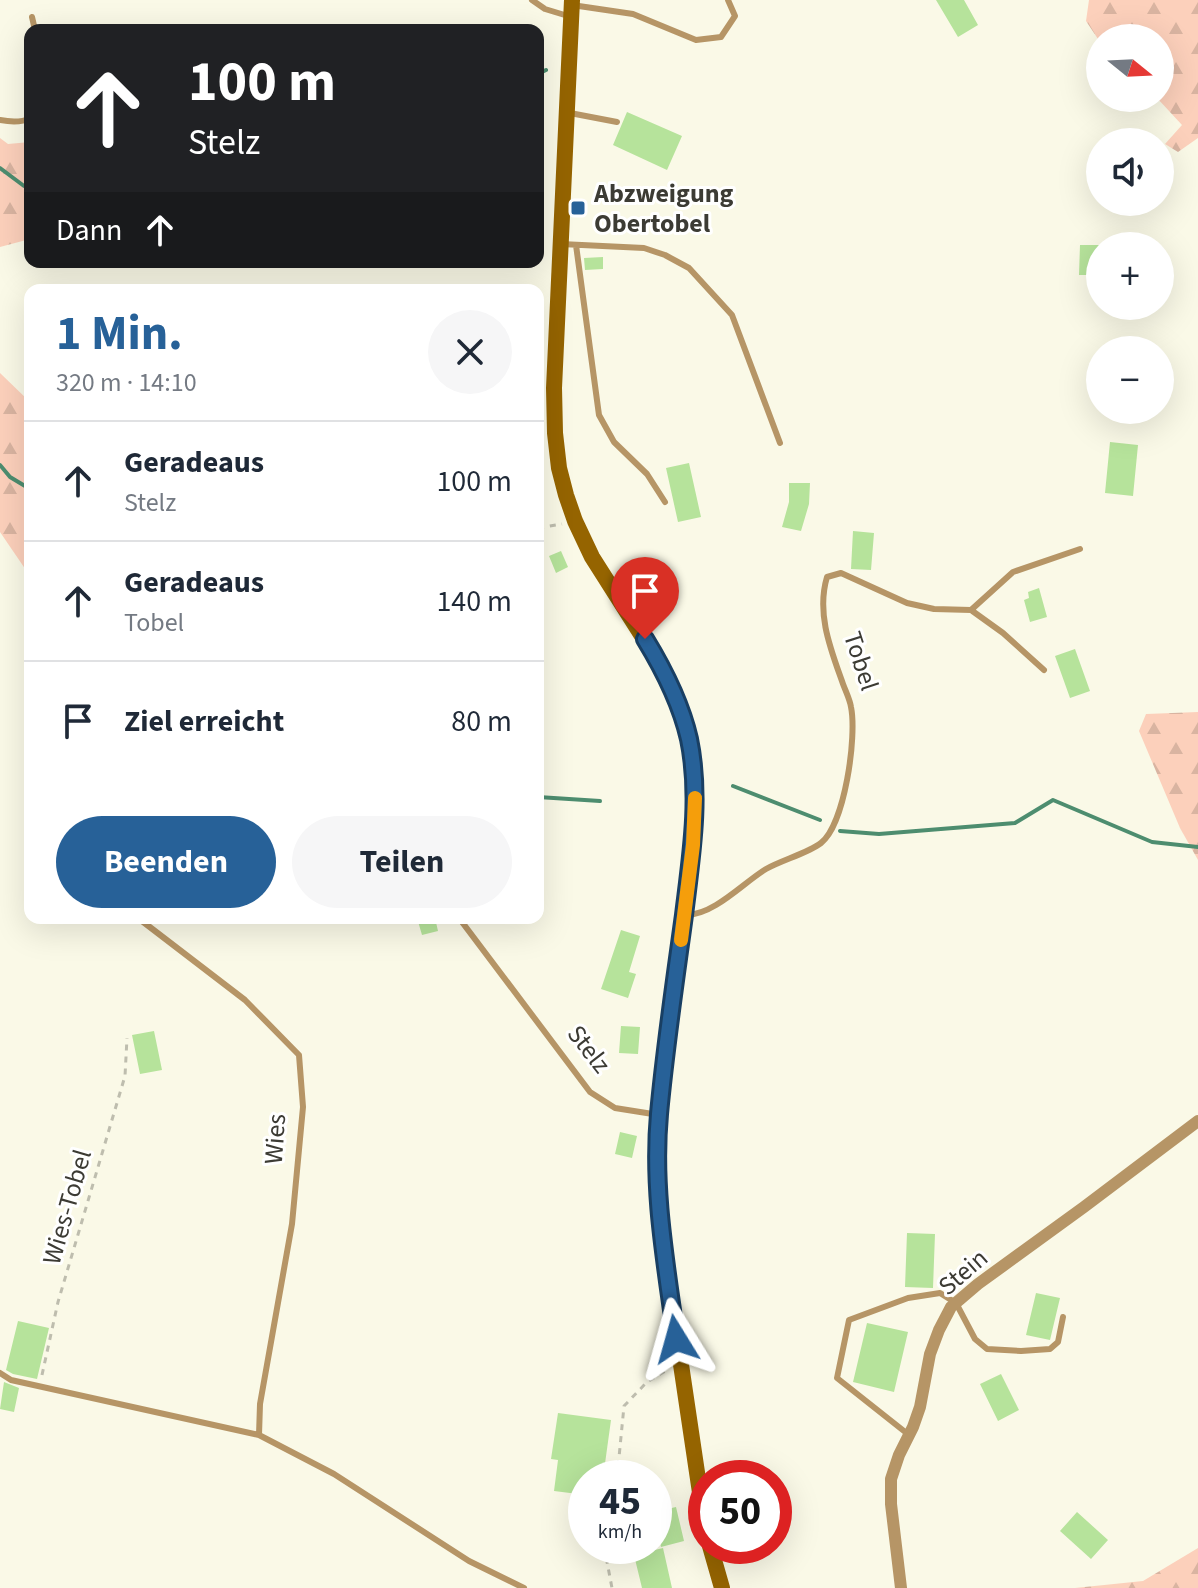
<!DOCTYPE html>
<html lang="de">
<head>
<meta charset="utf-8">
<style>
	:root { --surface:#fff; --page:#f6f6f7; --text:#1f2937; --muted:#747a83; --line:#e0e1e3; --accent:#276198 }
	body { margin:0; font-family:"Source Sans 3",sans-serif; background:var(--page); color:var(--text); height:100vh; display:flex; flex-direction:column; font-size:30px; white-space:nowrap }
	* { box-sizing:border-box; margin:0 }
	p { font-size:26px; color:var(--muted) }
	.icon { flex:none; width:44px; height:44px; fill:none; stroke:currentColor; stroke-width:2; stroke-linecap:round; stroke-linejoin:round }
	.map { position:relative; flex:1; overflow:hidden }
	.details { position:absolute; left:24px; top:284px; width:520px; height:640px; display:flex; flex-direction:column; background:var(--surface); border-radius:16px; box-shadow:0 8px 32px #0002 }
	.details>* { flex:none }
	.top-card { position:absolute; left:24px; top:24px; width:520px; height:244px; border-radius:16px; box-shadow:0 8px 32px #0002; background:#202124; color:#fff; overflow:hidden }
	.needle { width:52px; rotate:108deg }
	.buttons { position:absolute; left:1086px; top:24px; display:grid; gap:16px }
	.buttons a { display:grid; place-items:center; width:88px; height:88px; border-radius:50%; background:var(--surface); box-shadow:0 8px 32px #0002; font-size:40px }
	.speed { position:absolute; left:568px; top:1460px; display:flex; gap:16px; font-size:40px; font-weight:700; text-align:center }
	.speed>* { display:grid; place-content:center; width:104px; height:104px; border-radius:50%; background:var(--surface); box-shadow:0 8px 32px #0002; line-height:1 }
	.speed small { font-size:20px; font-weight:400 }
	.speed .limit { border:12px solid #d22; background:#fff; color:#111 }
	.pin { position:absolute; display:grid; place-items:center; width:68px; height:68px; color:#fff; margin:-82px -34px; border-radius:50% 50% 50% 0; rotate:-45deg; box-shadow:0 0 8px #0007 }
	.pin .icon { rotate:45deg }
	.me { position:absolute; width:88px; margin:-44px; rotate:352deg; stroke-linejoin:round; filter:drop-shadow(0 0 6px #0008) }
	.turn { display:flex; align-items:center; gap:28px; height:168px; padding:0 32px; font-size:36px }
	.turn .icon { width:104px; height:104px; stroke-width:2.5 }
	.turn b { display:block; font-size:56px; line-height:68px }
	.then { display:flex; align-items:center; height:76px; padding:0 32px; background:#0003; gap:16px; font-size:30px }
	.round { display:grid; place-items:center; flex:none; width:84px; height:84px; border-radius:42px; background:var(--page) }
	.summary { display:flex; align-items:center; justify-content:space-between; height:136px; padding:0 32px }
	h1 { font-size:48px; font-weight:700; line-height:60px; color:var(--accent) }
	.cta { display:flex; gap:16px; margin-top:auto; padding:16px 32px }
	.cta a { flex:1; height:92px; border-radius:48px; background:var(--accent); color:#fff; font-size:32px; font-weight:700; line-height:92px; text-align:center }
	.cta a+a { background:var(--page); color:var(--text) }
	ul { padding:0; list-style:none }
	li { display:flex; align-items:center; gap:24px; height:120px; padding:0 32px; border-top:2px solid var(--line) }
	li div { flex:1 }
	li b { display:block; font-size:30px }
	li em { font-style:normal }
	.map>svg:first-child { display:block }
	.forest { fill:url(#forest-firs) }
	.lines { fill:none; stroke-linecap:round; stroke-linejoin:round }
	.stream { stroke:#4d8d6f; stroke-width:4 }
	.building { fill:#b6e39b }
	.path { stroke:#bebdae; stroke-width:3; stroke-dasharray:6 6; stroke-linecap:butt }
	.service { stroke:#b69566; stroke-width:6 }
	.minor { stroke:#b69566; stroke-width:12 }
	.secondary { stroke:#956400; stroke-width:16 }
	.route-casing { stroke:#193f63; stroke-width:20 }
	.route { stroke:#276198; stroke-width:14 }
	.slow { stroke:#f59e0b; stroke-width:14 }
	.poi-dot { fill:#276198; stroke:#fff; stroke-width:3 }
	.labels { text-anchor:middle; dominant-baseline:central; stroke-width:6; stroke-linejoin:round; paint-order:stroke }
	.poi-label { font-size:26px; font-weight:bold; fill:#3c3b34; stroke:#fff; text-anchor:start }
	.street-label { font-size:26px; fill:#3c3b34; stroke:#fff }
</style>
</head>
<body>
<div class="map">
<svg width="1198" height="1588" viewBox="0 0 1198 1588">
	<defs>
		<pattern id="forest-firs" width="22" height="20" patternUnits="userSpaceOnUse" patternTransform="scale(2)"><rect width="22" height="20" fill="#fcd0bb"/><path d="M5 1l3.5 6h-7zM16 11l3.5 6h-7z" fill="#d9b4a1"/></pattern>
	</defs>
	<rect width="100%" height="100%" fill="#faf9e7"/>
	<path class="forest" d="M1089 0H1198V138L1178 152 1165 144 1182 125 1157 98H1160V38H1100V42L1086 21Z
		M0 138 8 144 30 142V239L0 247Z
		M0 373 30 402V576L0 532Z
		M1198 712V860L1180 828 1139 731 1146 714Z
		M1198 1548V1588H1075L1143 1581Z"/>
	<g class="lines">
		<path class="stream" d="M538 74 546 70
			M0 168 24 186 30 184
			M0 465 10 477 30 489
			M733 786 820 820
			M538 797 600 801
			M840 831 879 834 1015 823 1053 800 1152 842 1198 847"/>
	</g>
	<path class="building" d="M936 0H964L978 25 958 37Z
		M627 112 682 136 667 170 613 145Z
		M1080 245H1100V275H1079Z
		M603 257V269L585 270 584 258Z
		M1110 442 1138 445 1133 496 1105 493Z
		M689 463 701 517 678 522 666 468Z
		M789 483H810L809 504 801 531 782 527 789 502Z
		M853 531 874 533 871 570 851 569Z
		M561 551 568 567 556 573 549 556Z
		M1039 588 1047 617 1030 622 1024 600 1029 598 1028 592Z
		M1075 649 1090 691 1070 698 1055 656Z
		M417 918H435L438 931 422 935Z
		M621 930 640 936 629 972 636 974 628 998 601 989Z
		M621 1026 640 1027 638 1054 619 1053Z
		M154 1031 162 1070 140 1074 132 1035Z
		M620 1132 637 1136 632 1158 615 1154Z
		M907 1233 935 1234 933 1288 905 1287Z
		M1036 1293 1060 1298 1050 1340 1026 1335Z
		M18 1321 49 1328 37 1379 13 1374 6 1370Z
		M867 1323 908 1332 894 1392 853 1382Z
		M1001 1374 1019 1410 998 1421 980 1384Z
		M4 1382 19 1388 14 1412 0 1409Z
		M558 1413 611 1420 603 1478H586V1495L554 1491 558 1460 551 1459Z
		M676 1507 684 1541 661 1547 654 1512Z
		M1077 1512 1108 1540 1091 1559 1060 1531Z
		M663 1548 672 1588H642L634 1555Z"/>
	<g class="lines">
		<path class="path" d="M538 528 562 524
			M42 1375 58 1302 125 1076 127 1038
			M617 1478 624 1406 647 1382 665 1371
			M604 1546 612 1588"/>
		<path class="service" d="M532 0 545 9 568 16
			M572 5 633 14 696 40 721 37 735 16 728 0
			M32 17 35 30
			M570 113 617 122
			M0 120C10 122 21 123 30 118
			M561 244 644 248 665 255 689 268 732 315 780 443
			M576 245 599 415 614 442 647 474 665 502
			M971 610 1013 572 1080 549
			M687 915C715 914 743 883 766 869 782 860 808 853 821 843 845 824 857 736 851 707 850 700 846 692 843 684 831 650 816 614 827 577L841 573 907 603 934 609 971 610 1003 633 1044 670
			M138 918 245 1000 299 1055 303 1107 292 1224 260 1404 259 1435
			M459 918 590 1092 615 1108 659 1115
			M0 1373 11 1380 259 1435 334 1474 469 1561 524 1588
			M909 1435 837 1378 849 1320 908 1298 940 1293 956 1303 975 1339 987 1349 1021 1351 1050 1349 1058 1342 1063 1317"/>
		<path class="minor" d="M901 1588 891 1504V1479L899 1455 913 1427 920 1407 930 1354 939 1330 951 1307 978 1284 1084 1207 1198 1121"/>
		<path class="secondary" d="M572 0 554 388 555 433 559 468 566 495 575 521 592 557 658 661 684 719 692 762 695 782 693 845 659 1115 656 1165 660 1223 706 1533
			M710 1546 722 1588"/>
	</g>
	<g class="lines">
		<defs>
			<path id="route" d="M645 639C664 670 681 704 689 739 701 797 691 857 684 915 675 981 665 1048 659 1114 652 1190 666 1264 676 1339"/>
		</defs>
		<use href="#route" class="route-casing"/>
		<use href="#route" class="route"/>
		<path class="slow" d="M681 940 693 845 695 798"/>
	</g>
	<rect class="poi-dot" x="570" y="200" width="16" height="16" rx="4"/>
	<g class="labels">
		<g class="poi-label">
			<text x="594" y="193">Abzweigung<tspan x="594" dy="30">Obertobel</tspan></text>
		</g>
		<g class="street-label">
			<text transform="translate(861 661) rotate(72)">Tobel</text>
			<text transform="translate(589 1049) rotate(52)">Stelz</text>
			<text transform="translate(275 1139) rotate(-86)">Wies</text>
			<text transform="translate(67 1207) rotate(-74)">Wies-Tobel</text>
			<text transform="translate(963 1272) rotate(-41)">Stein</text>
		</g>
	</g>
</svg>
<div class="buttons">
<a><svg class="needle" viewBox="-14 -14 28 28"><path d="M0-13l5 13h-10z" fill="#e53935"/><path d="M0 13l5-13h-10z" fill="#747a83"/></svg></a>
<a><svg class="icon" aria-label="sound" viewBox="0 0 24 24"><path d="M4 9h4l5-4v14l-5-4H4zM17 9q2 3 0 6"/></svg></a>
<a>+</a>
<a>−</a>
</div>
<div class="speed"><div>45<small>km/h</small></div><div class="limit">50</div></div>
<div class="pin" style="left:645px;top:639px;background:#d93025"><svg class="icon" aria-label="arrive" viewBox="0 0 24 24"><path d="M6 21V4h12l-3 4 3 4H6"/></svg></div>
<svg class="me" style="left:676px;top:1339px" viewBox="-20 -20 40 40"><path d="M0-17L14 15 0 8-14 15z" fill="#276198" stroke="#fff" stroke-width="4"/></svg>
<div class="top-card">
<div class="turn"><svg class="icon" aria-label="ahead" viewBox="0 0 24 24"><path d="M12 20V5M6 11l6-6 6 6"/></svg><div><b>100 m</b>Stelz</div></div>
<div class="then">Dann<svg class="icon" aria-label="ahead" viewBox="0 0 24 24"><path d="M12 20V5M6 11l6-6 6 6"/></svg></div>
</div>
<section class="details">
<div class="summary"><div><h1>1 Min.</h1><p>320 m · 14:10</p></div><a class="round"><svg class="icon" aria-label="close" viewBox="0 0 24 24"><path d="M6 6l12 12M18 6L6 18"/></svg></a></div>
<ul>
<li><svg class="icon" aria-label="ahead" viewBox="0 0 24 24"><path d="M12 20V5M6 11l6-6 6 6"/></svg><div><b>Geradeaus</b><p>Stelz</p></div><em>100 m</em></li>
<li><svg class="icon" aria-label="ahead" viewBox="0 0 24 24"><path d="M12 20V5M6 11l6-6 6 6"/></svg><div><b>Geradeaus</b><p>Tobel</p></div><em>140 m</em></li>
<li><svg class="icon" aria-label="arrive" viewBox="0 0 24 24"><path d="M6 21V4h12l-3 4 3 4H6"/></svg><div><b>Ziel erreicht</b></div><em>80 m</em></li>
</ul>
<div class="cta"><a>Beenden</a><a>Teilen</a></div>
</section>
</div>
</body>
</html>
